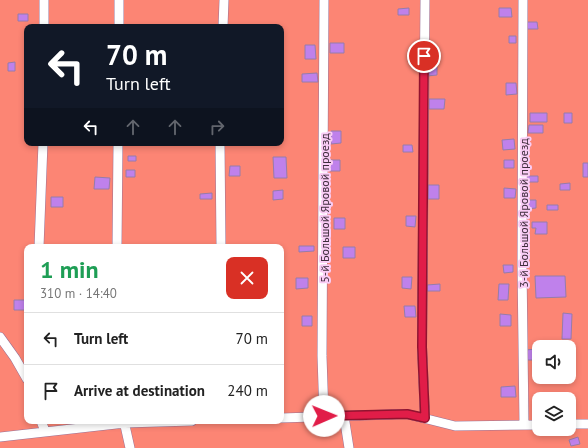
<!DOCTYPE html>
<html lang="en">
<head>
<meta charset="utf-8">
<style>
	:root { --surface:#fff; --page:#f6f6f6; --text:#222; --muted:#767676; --line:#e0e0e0 }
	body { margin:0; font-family:"PT Sans",sans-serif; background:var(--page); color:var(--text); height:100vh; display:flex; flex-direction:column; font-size:15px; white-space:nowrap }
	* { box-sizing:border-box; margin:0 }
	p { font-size:13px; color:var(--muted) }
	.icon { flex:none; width:22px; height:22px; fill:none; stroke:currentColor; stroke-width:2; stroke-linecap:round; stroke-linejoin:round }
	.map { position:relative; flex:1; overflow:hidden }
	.sheet { position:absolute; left:24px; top:244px; width:260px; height:180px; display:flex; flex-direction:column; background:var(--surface); border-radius:8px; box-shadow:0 2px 6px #0003 }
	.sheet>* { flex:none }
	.hud { position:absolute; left:24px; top:24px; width:260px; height:122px; border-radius:8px; box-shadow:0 2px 6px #0003; background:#111827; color:#fff; overflow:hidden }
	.controls { position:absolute; left:532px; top:340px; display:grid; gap:8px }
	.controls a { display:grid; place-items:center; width:44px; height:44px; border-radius:8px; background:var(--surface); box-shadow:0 2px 6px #0003; font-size:20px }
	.pin { position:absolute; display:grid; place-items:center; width:34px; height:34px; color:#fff; margin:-17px; border:2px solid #fff; border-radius:50%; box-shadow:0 1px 4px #0007 }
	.me { position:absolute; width:44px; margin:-22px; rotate:89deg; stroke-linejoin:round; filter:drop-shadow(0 0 3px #0008) }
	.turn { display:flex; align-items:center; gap:14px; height:84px; padding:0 16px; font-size:18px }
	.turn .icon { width:52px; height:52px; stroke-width:2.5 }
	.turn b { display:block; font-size:28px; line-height:34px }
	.lanes { display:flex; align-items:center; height:38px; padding:0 16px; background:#0003; justify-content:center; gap:20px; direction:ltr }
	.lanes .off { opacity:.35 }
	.round { display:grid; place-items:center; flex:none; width:42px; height:42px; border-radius:8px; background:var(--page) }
	.headline { display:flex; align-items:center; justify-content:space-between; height:68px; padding:0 16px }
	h1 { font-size:24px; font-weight:700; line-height:30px; color:#1e9e55 }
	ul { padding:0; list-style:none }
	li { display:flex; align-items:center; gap:12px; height:52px; padding:0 16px; border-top:1px solid var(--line) }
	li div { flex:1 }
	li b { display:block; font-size:15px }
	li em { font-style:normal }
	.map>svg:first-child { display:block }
	.green { fill:#fc8574; fill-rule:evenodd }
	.building { fill:#bf81eb; stroke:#967caa }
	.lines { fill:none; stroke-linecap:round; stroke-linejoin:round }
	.street-casing { stroke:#997095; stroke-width:10 }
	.street { stroke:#fff; stroke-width:9 }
	.route-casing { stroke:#92132f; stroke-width:10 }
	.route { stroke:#e11d48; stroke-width:7 }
	.labels { text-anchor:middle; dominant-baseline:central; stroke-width:4; stroke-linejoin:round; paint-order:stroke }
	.street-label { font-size:12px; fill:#3f2d3d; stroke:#f9ccf5 }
</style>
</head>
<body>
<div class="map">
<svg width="588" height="448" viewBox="0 0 588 448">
	<rect width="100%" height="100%" fill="#f9ccf5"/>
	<path class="green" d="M0 0H588V448H0ZM27 27H281V143H27ZM27 247H281V421H27ZM539 347H569V377H539ZM539 399H569V429H539Z"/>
	<path class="building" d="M409 8V15H398V9Z
		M499 8H511L512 17H499Z
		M18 14H28V21H18Z
		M526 22H537L538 29H526Z
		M509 36H516V43H509Z
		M330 43H344V53H330Z
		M305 45H315L316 59H305Z
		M437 46V63H427L426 47Z
		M15 62V71H8V63Z
		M427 67H437V75L427 76Z
		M317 73 318 82H302V74Z
		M506 83H516L517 94 506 95Z
		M429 99H445L444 109H429Z
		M530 113H547V122H530Z
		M564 113H572V123H564Z
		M529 125H543V133H528Z
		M331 131H341V143L331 144Z
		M514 139 515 149 503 150 502 140Z
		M403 145H412L413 152H403Z
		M128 156H136V161H128Z
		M273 157H286L287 178H274Z
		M328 160H340V171H329Z
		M504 160H514V168H504Z
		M583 163H588V177H583Z
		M230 166H240V176H229Z
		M126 170H135V177H126Z
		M525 176H538V182H525Z
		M95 177 110 178 109 189H94Z
		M570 183V190H560V184Z
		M428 185H439V199H428Z
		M504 188 516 189 515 198H504Z
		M283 190V199L273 200V191Z
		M212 193V199H200V194Z
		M51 197H63V207H51Z
		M526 200H536V208L526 209Z
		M547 205H558V210H547Z
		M406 216H416L415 227 406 226Z
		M334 218H345V229H334Z
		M532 222H547V234H535L536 228H532Z
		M299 246H314V251L299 252Z
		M343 247H355V258H343Z
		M503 265H513V272L504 273Z
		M535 276H565L566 297 536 298Z
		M402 277H412L411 289 402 288Z
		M296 278H308V288L296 289Z
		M440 284V291H427V285Z
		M499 284H509L508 300H498Z
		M14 300H25V310H14Z
		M404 306H415L416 317H405Z
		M563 313 572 314 571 339H562Z
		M500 314 511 315V326H500Z
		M302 316H312V326H302Z
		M536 349 537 360H526V350Z
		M515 386 516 397H501V387Z
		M578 437 580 444 571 446 569 440Z"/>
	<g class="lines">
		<defs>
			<path id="street" d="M119 0V27
				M324 0 322 356 324 416
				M523 0 522 265 524 425
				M44 27V0
				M223 27 224 0
				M220 143 221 247
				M39 247 43 143
				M117 247 118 143
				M0 337 15 358 27 379
				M344 416 349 448
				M281 418 407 414 455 426 539 425
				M425 418 422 347 425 0
				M41 421 45 431
				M124 421 130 448
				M569 424H588
				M0 437 125 423 192 421"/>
		</defs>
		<use href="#street" class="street-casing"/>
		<use href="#street" class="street"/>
	</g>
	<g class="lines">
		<defs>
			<path id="route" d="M324 416 407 414 425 418 422 347 424 56"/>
		</defs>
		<use href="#route" class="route-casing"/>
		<use href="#route" class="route"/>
	</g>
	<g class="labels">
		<g class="street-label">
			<text transform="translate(324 208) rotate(-90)">5-й Большой Яровой проезд</text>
			<text transform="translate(523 213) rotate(-90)">3-й Большой Яровой проезд</text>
		</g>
	</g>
</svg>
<div class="controls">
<a><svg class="icon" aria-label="sound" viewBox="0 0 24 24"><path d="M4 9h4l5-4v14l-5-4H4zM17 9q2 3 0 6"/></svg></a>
<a><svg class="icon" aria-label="layers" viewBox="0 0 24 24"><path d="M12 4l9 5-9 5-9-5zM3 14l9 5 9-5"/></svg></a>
</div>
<div class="pin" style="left:424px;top:56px;background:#d93025"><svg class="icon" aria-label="arrive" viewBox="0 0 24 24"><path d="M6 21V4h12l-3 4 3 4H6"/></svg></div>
<svg class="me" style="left:324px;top:416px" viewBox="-20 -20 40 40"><circle r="19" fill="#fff"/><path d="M0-13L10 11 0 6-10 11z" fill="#e11d48"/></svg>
<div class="hud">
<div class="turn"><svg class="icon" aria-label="left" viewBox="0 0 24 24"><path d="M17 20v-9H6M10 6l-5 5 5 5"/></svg><div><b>70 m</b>Turn left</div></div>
<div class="lanes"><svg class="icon" aria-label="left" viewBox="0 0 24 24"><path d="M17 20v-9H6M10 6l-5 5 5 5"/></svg><svg class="icon off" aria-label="ahead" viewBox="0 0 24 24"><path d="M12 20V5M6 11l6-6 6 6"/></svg><svg class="icon off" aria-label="ahead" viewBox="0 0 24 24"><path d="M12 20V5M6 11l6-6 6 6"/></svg><svg class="icon off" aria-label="right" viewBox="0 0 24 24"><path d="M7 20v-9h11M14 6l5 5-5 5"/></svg></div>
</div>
<section class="sheet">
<div class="headline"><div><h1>1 min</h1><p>310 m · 14:40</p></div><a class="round" style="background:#d93025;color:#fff"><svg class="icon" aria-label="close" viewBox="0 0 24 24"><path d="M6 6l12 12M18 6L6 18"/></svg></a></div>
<ul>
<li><svg class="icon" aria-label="left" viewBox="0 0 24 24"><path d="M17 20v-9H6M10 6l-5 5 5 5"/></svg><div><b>Turn left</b></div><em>70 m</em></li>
<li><svg class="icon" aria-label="arrive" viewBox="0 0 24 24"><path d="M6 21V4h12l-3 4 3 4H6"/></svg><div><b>Arrive at destination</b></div><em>240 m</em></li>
</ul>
</section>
</div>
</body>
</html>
